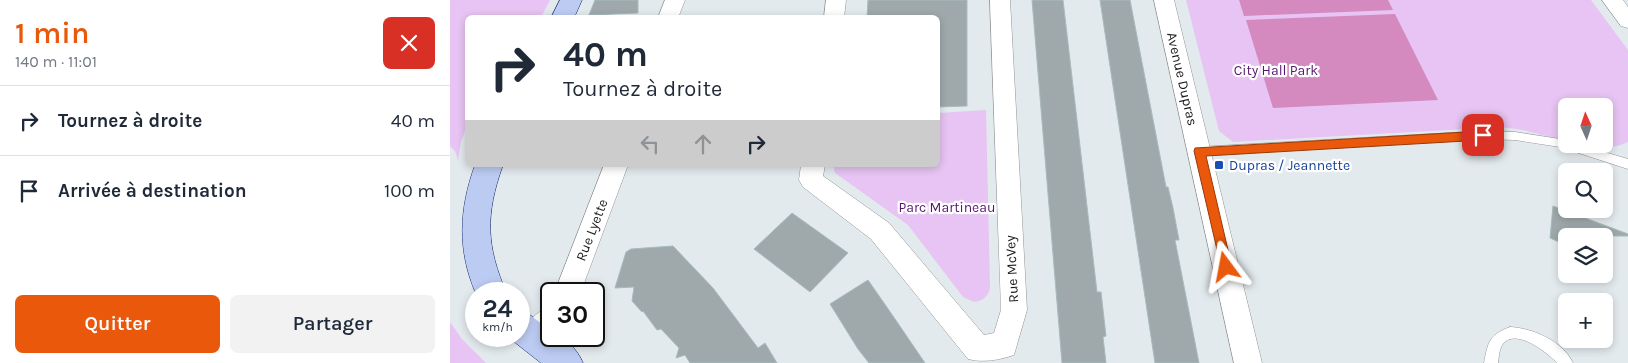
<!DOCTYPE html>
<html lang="fr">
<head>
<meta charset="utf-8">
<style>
	:root { --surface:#fff; --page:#f2f2f3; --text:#1f2937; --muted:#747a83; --line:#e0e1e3; --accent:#ea580c }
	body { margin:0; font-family:Karla,sans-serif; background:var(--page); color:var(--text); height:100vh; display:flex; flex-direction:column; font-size:19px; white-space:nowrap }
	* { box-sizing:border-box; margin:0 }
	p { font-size:16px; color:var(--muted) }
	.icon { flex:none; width:28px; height:28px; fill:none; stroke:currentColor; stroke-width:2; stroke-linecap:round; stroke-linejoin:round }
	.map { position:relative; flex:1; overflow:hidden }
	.drawer { display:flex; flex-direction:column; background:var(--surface); width:450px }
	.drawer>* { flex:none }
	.banner { position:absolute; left:15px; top:15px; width:475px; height:152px; border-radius:8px; box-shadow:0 2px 8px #0003; background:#fff; color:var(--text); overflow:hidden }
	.needle { width:32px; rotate:357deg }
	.controls { position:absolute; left:1108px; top:98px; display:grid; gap:10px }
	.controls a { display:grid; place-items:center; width:55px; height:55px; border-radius:8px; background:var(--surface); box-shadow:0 2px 8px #0003; font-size:25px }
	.speed { position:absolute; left:15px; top:282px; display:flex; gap:10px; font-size:25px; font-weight:700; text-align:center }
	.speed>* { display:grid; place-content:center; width:65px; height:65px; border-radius:50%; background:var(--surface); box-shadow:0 2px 8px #0003; line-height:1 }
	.speed small { font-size:12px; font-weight:400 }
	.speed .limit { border:2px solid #111; border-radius:8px; background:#fff; color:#111 }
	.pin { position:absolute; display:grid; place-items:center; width:42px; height:42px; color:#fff; margin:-21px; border-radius:10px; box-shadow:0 2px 8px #0006 }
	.me { position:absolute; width:55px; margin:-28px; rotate:347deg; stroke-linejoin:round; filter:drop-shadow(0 0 4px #0008) }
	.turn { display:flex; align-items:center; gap:18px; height:105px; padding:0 15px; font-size:22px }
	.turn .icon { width:65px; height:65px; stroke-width:2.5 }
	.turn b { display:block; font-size:35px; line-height:42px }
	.lanes { display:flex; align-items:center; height:48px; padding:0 15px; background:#0003; justify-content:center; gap:25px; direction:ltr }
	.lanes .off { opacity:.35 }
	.round { display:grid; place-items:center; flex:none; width:52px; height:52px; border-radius:8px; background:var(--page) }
	.head { display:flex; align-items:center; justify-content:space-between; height:85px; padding:0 15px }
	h1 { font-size:30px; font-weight:600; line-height:38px; color:var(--accent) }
	.cta { display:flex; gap:10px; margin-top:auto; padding:10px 15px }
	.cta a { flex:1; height:58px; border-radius:8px; background:var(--accent); color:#fff; font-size:20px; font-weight:600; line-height:58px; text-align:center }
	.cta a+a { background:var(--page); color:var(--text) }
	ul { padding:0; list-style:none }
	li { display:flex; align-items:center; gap:15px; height:70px; padding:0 15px; border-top:1px solid var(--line) }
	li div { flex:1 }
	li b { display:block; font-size:19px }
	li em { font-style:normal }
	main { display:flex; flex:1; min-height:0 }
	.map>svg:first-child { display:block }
	.park { fill:#e7c4f3 }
	.pitch { fill:#d489bf }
	.building { fill:#9fa9ab; stroke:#a7bbbd }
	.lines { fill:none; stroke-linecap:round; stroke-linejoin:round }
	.service-casing { stroke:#939393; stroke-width:1 }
	.minor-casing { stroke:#939393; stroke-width:1 }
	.secondary-casing { stroke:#102467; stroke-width:1 }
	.service { fill:#fff; fill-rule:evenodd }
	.minor { fill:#fff; fill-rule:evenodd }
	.secondary { fill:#bccbf2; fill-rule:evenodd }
	.route { fill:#ea580c; stroke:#983908 }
	.transit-dot { fill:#1a4fb4; stroke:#fff; stroke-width:2 }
	.labels { text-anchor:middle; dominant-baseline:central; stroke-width:4.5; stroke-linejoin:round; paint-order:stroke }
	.park-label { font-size:14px; fill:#58166f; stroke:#fff }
	.street-label { font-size:14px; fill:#1c1c1c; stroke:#fff }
	.transit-label { font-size:14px; fill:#164399; stroke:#fff; text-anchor:start }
</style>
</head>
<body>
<main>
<section class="drawer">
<div class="head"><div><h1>1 min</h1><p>140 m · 11:01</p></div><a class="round" style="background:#d93025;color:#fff"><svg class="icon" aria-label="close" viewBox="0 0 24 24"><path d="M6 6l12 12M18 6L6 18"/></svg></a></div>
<ul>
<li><svg class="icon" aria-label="right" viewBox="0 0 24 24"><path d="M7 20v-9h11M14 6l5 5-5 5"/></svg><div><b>Tournez à droite</b></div><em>40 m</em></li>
<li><svg class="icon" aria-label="arrive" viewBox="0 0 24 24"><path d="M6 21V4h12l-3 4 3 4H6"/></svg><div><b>Arrivée à destination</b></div><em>100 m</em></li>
</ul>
<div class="cta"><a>Quitter</a><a>Partager</a></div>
</section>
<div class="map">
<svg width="1178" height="363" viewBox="0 0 1178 363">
	<rect width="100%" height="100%" fill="#e3eaed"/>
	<path class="park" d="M0 0H100L91 17 18 18 17 126 11 142 8 160 5 151 0 146Z
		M736 0H1141L1178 50V142C1162 150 1145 148 1129 144H1154V106H1116V141L1073 130 1052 127 783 142 769 131Z
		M536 110 540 287C539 296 533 301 524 302L513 297 458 225 385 173 383 165H488V113Z
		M0 322 12 339 36 363H0Z"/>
	<path class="pitch" d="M789 0H938L943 10 794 16Z
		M945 14 988 100 823 108 796 20Z"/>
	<path class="building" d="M145 0H188V13L139 15Z
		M418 0H517V106L488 107V18H417Z
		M582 0H613L647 292H651L656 336 653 337 656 363H612Z
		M650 0H680L716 187H718L723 208 729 240H725L749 363H705Z
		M1103 206 1178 234V236H1116V245L1100 238Z
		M342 213 398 253 360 292 304 249Z
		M223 246 263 288 308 348 315 343 327 363H240L235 355 226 358 229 348 211 329 207 330 193 311 192 312 182 301 184 287 165 288 176 252 181 249Z
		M418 280 443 316 475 363H419L408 349 380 304Z"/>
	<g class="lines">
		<defs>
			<path id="service" d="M1033 131 1065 132 1110 139 1116 140V144H1127L1178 159V169L1110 147 1065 140 1033 139 749 155 745 154 744 151 745 148 749 147Z
				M1060 327C1082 328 1113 341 1123 363H1107C1098 353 1070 331 1056 341 1049 346 1049 356 1048 363H1034C1038 342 1039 335 1060 327Z"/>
			<path id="minor" d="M215 0H235L228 18H208Z
				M376 0H396L394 18H374Z
				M540 0H560L577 310 564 355C549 360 533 363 518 359L421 239 353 187 349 180 351 165H375L373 176 439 223 534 335 544 333 551 310Z
				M704 0H724L812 363H784Z
				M1152 0H1173L1178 7V28L1171 26Z
				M154 165H178L130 294H104Z
				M101 305 102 336 93 347 83 351 73 347 69 338C75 324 87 311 101 305Z"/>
			<path id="secondary" d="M110 0H132L124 18H101Z
				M25 165H53C35 215 36 246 57 294H26C7 250 9 209 25 165Z
				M69 311 80 315 101 331V336C116 336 128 351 133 363H91L58 337 69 336Z"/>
		</defs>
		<use href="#service" class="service-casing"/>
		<use href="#minor" class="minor-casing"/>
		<use href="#secondary" class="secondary-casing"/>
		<use href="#service" class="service"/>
		<use href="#minor" class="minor"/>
		<use href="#secondary" class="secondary"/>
	</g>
	<path class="route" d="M1033 131 1039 135 1033 140 756 156 782 267 780 271 776 272 772 271 744 151 745 148Z"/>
	<rect class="transit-dot" x="764" y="160" width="10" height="10" rx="2.5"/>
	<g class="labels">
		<g class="park-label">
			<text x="826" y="70">City Hall Park</text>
			<text x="497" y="207">Parc Martineau</text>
		</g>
		<g class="street-label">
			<text transform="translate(732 79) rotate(77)">Avenue Dupras</text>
			<text transform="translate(142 230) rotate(-69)">Rue Lyette</text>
			<text transform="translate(562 269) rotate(-93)">Rue McVey</text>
		</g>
		<g class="transit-label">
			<text x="779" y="165">Dupras / Jeannette</text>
		</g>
	</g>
</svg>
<div class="controls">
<a><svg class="needle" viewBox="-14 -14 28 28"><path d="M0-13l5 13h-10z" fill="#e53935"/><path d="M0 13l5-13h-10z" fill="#747a83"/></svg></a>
<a><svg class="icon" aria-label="search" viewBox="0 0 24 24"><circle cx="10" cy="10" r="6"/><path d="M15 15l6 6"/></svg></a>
<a><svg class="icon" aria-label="layers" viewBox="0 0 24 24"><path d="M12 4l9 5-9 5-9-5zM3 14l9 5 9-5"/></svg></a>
<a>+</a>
</div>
<div class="speed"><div>24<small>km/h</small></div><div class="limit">30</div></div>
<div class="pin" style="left:1033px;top:135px;background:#d93025"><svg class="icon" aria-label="arrive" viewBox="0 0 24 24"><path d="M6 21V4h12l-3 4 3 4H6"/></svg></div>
<svg class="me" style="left:776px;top:267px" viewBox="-20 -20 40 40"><path d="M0-17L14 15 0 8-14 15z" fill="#ea580c" stroke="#fff" stroke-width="4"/></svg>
<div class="banner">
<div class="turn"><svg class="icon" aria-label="right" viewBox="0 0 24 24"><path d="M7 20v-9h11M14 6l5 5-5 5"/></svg><div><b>40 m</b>Tournez à droite</div></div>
<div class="lanes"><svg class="icon off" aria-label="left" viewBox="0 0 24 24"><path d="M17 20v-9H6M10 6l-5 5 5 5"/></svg><svg class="icon off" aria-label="ahead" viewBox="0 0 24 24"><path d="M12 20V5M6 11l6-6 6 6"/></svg><svg class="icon" aria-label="right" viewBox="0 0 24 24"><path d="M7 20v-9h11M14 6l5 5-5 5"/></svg></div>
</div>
</div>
</main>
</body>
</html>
